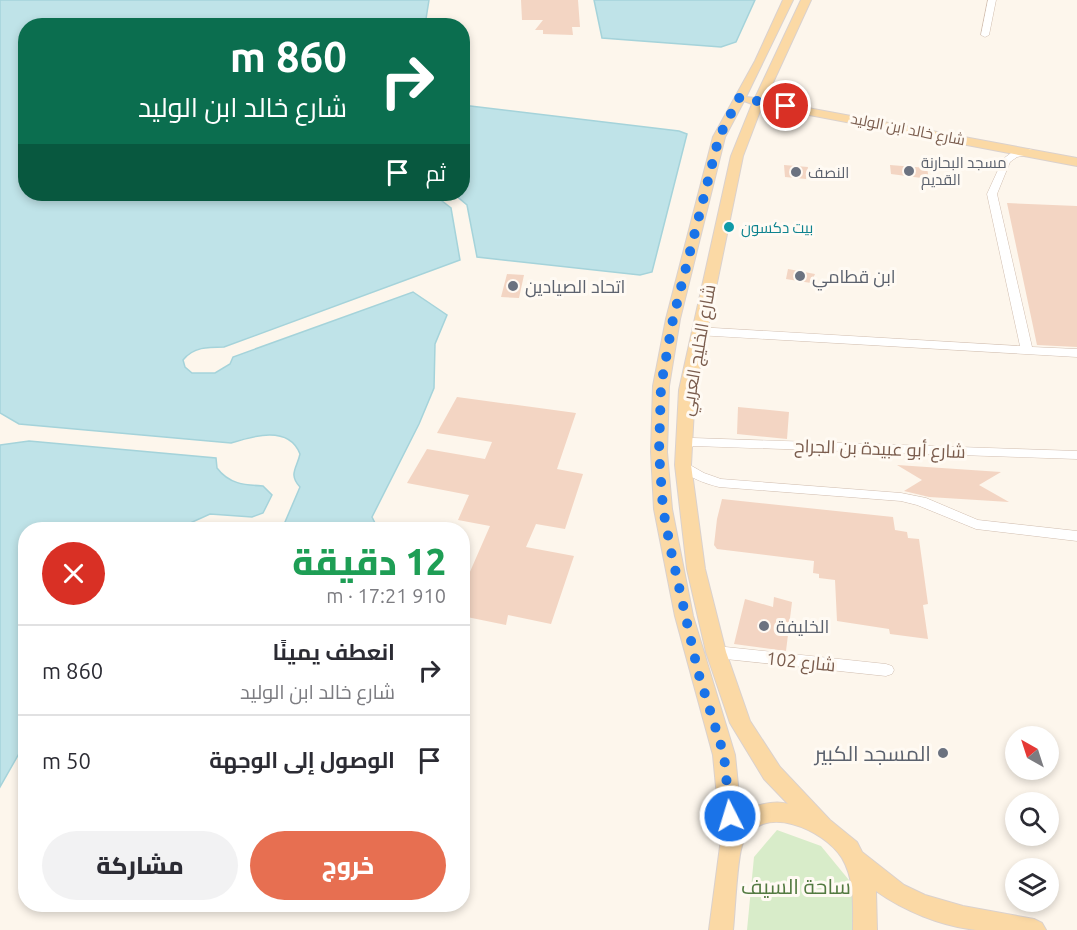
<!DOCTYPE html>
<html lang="ar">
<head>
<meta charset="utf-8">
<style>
	:root { --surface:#fff; --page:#f2f2f3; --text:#2b2b33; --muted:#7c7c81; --line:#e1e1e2; --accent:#e76f51 }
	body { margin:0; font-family:Ubuntu,Cairo,sans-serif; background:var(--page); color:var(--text); direction:rtl; height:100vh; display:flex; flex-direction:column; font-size:22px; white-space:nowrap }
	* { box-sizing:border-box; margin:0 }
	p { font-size:20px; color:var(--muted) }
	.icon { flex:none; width:33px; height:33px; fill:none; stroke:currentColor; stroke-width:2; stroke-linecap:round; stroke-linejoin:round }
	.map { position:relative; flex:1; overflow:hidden; direction:ltr }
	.side { position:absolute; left:18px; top:522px; width:452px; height:390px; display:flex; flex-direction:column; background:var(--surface); border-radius:24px; box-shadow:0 3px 9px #0003; direction:rtl }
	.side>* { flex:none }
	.guide { position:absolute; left:18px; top:18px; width:452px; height:183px; border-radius:24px; box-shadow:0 3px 9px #0003; direction:rtl; background:#0b6e4f; color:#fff; overflow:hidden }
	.needle { width:39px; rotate:321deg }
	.tools { position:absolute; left:1005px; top:726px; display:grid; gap:12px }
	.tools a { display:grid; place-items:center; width:54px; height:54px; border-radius:50%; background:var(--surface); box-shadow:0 3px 9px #0003; font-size:30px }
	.pin { position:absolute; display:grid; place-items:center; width:51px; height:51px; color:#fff; margin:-26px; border:3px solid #fff; border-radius:50%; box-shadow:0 2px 6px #0007 }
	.me { position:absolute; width:66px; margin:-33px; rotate:355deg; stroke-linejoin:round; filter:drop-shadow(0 0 4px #0008) }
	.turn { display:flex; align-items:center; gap:21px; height:126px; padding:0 24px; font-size:27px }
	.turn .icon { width:78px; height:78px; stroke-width:2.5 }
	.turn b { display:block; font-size:42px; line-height:51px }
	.then { display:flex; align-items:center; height:57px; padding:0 24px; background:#0003; gap:12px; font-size:22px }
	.round { display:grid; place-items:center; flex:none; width:63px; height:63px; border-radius:32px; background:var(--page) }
	.overview { display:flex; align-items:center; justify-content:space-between; height:102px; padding:0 24px }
	h1 { font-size:36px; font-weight:800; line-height:45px; color:#1e9e55 }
	.action { display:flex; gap:12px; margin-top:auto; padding:12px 24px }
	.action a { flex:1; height:69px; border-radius:36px; background:var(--accent); color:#fff; font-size:24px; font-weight:800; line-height:69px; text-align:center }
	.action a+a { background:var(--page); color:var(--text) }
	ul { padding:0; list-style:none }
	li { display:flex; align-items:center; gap:18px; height:90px; padding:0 24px; border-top:2px solid var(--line) }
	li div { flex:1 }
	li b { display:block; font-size:22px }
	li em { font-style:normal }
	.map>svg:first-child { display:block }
	.green { fill:#d8ecc9 }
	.water { fill:#bfe3e8; stroke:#a5d3da; stroke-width:1.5 }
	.building { fill:#f3d5c3 }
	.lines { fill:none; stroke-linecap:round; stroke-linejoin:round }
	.minor-casing { stroke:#d1beb0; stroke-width:1 }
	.major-casing { stroke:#dad1cd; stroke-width:2 }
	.minor { fill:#fff; fill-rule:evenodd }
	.major { fill:#fbd9a5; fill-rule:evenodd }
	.route { stroke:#1a73e8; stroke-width:10; stroke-dasharray:0 18 }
	.worship-dot { fill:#6b7280; stroke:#fffaf3; stroke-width:2 }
	.culture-dot { fill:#0f9aa8; stroke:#fffaf3; stroke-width:2 }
	.labels { text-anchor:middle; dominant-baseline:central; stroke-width:6; stroke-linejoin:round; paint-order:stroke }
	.far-street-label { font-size:15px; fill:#7a5c4d; stroke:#fffaf3 }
	.far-worship-label { font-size:15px; fill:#5b616d; stroke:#fffaf3; text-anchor:start }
	.far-culture-label { font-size:15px; fill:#0d838f; stroke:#fffaf3; text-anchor:start }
	.worship-label { font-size:18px; fill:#5b616d; stroke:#fffaf3; text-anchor:start }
	.street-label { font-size:18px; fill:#7a5c4d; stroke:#fffaf3 }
	.near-worship-label { font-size:21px; fill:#5b616d; stroke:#fffaf3; text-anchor:end }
	.near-park-label { font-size:21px; fill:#537a41; stroke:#fffaf3 }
</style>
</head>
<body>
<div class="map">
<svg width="1077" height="930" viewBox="0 0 1077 930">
	<rect width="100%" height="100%" fill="#fdf6ec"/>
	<path class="green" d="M777 830 821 846 853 885V930H747L754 857Z"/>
	<path class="water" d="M0 0H429L425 25 26 26V194H433L451 208 460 260 224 347C208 347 193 347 183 360L185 367 192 373H215L230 364 233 357 413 292 447 315 435 344 434 388 419 424 372 517 378 529H282L300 487C288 474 297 468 300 454 289 425 253 436 231 443L19 424 0 413Z
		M594 0H755L736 42 721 47 602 38Z
		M462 105 679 131 687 134 652 272 640 275 477 257 467 205 454 194H462Z
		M29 441 216 458 217 468C229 484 244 485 263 486L272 495 263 513 252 517 210 514 177 529 26 530 25 743 0 787V445Z"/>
	<path class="building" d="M521 0H578L580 27H572L573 35 543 34V30H535L543 20H522Z
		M784 165 808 167 806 179 785 177Z
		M890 165 927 168 929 179 891 174Z
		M1007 203 1077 206V347L1037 345Z
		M788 269 815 274 811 283 786 279Z
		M507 274 524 275 519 298 501 297Z
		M457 397 576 413 557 469 583 474 565 529 536 524 526 547 574 556 551 624 508 615 506 625 462 616V590L490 526 458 520 469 495 407 483 427 449 485 459 492 442 437 433Z
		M738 407 789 412 787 439 737 434Z
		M897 465 1001 472 979 485 1009 502 929 497 904 491 922 480Z
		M722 499 893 517 895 530 907 532 908 538 919 539 928 604 923 605 928 639 890 634 889 629 837 621 835 580 819 578V574L813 573 814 561 717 549 714 545 717 519Z
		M774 597 792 602 786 651 734 644 745 599 773 607Z"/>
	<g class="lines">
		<defs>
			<path id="minor" d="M988 0H996L989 35 985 37 981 35Z
				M1029 149 1032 150V154L1017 157 1010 162 997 194 1032 347 1077 349V357L697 335 691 331 697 327 1020 346 987 194 1003 159 1011 153Z
				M693 438 1077 451V459L694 446 684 449 677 445 679 442Z
				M683 461 704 473 721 479 901 493 926 498 978 520 1077 531V541L976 529 917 505 901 501 719 487C703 483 687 477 676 465L678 462Z
				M716 646 886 664 892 666 894 670 892 674 886 676 716 658 710 656 708 652 710 648Z"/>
			<path id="major" d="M783 0H793L746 97 755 98 801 0H811L765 100 1077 158V166L762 106 743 156 695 390 691 465 705 569 726 652 750 721 780 767 830 820 857 842 862 852 904 885 925 895 963 906 1034 919 1042 923 1046 930C1023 930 998 930 976 930 941 926 904 911 876 891L877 930H853C853 906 855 880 842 858 825 830 761 801 743 843 737 855 735 913 733 930H709L721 839 713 755 675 616 654 509 651 452 653 386 666 319 713 137 755 61ZM744 101 752 104 731 156 679 390 675 465 687 569 706 652 730 723 764 779 788 804C775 800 750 805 741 815L735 755 693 616 672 509 667 452 669 386 680 319 725 137Z"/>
		</defs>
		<use href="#minor" class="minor-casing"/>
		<use href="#major" class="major-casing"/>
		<use href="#minor" class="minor"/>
		<use href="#major" class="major"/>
	</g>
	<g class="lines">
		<path class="route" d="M730 816 724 755 698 672 671 551 663 509 659 452 661 386 673 319 719 137 739 98 786 106"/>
	</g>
	<g class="worship-dot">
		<circle cx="909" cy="171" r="6"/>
		<circle cx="796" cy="172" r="6"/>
		<circle cx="800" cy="276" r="6"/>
		<circle cx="513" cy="286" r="6"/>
		<circle cx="764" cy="626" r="6"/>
		<circle cx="943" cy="753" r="6"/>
	</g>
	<circle class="culture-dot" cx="729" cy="227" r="6"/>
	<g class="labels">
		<g class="far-street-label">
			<text transform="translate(908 129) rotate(11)">شارع خالد ابن الوليد</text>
		</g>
		<g class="far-worship-label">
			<text x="921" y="162">مسجد البحارنة<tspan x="921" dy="17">القديم</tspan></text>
			<text x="808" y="172">النصف</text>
		</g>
		<g class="far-culture-label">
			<text x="741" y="227">بيت دكسون</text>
		</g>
		<g class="worship-label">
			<text x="812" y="276">ابن قطامي</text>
			<text x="525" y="286">اتحاد الصيادين</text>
			<text x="776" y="626">الخليفة</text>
		</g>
		<g class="street-label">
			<text transform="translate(697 350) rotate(-80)">شارع الخليج العربي</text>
			<text transform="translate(880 448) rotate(2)">شارع أبو عبيدة بن الجراح</text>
			<text transform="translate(801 661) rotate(6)">شارع 102</text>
		</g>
		<g class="near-worship-label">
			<text x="931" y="753">المسجد الكبير</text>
		</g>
		<g class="near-park-label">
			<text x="796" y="886">ساحة السيف</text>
		</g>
	</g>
</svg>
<div class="tools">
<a><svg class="needle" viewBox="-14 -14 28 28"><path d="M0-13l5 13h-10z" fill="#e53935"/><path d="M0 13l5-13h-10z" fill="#7c7c81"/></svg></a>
<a><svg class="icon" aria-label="search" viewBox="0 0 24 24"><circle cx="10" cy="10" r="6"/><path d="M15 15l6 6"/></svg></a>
<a><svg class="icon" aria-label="layers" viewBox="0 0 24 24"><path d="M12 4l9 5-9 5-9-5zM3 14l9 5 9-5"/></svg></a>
</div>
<div class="pin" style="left:786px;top:106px;background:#d93025"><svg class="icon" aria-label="arrive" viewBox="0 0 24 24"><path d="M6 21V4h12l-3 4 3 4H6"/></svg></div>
<svg class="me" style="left:730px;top:816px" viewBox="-20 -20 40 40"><circle r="17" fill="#1a73e8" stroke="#fff" stroke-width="3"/><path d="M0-11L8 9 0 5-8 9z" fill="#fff"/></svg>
<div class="guide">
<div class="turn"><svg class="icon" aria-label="right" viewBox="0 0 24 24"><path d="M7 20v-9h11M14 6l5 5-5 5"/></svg><div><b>860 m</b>شارع خالد ابن الوليد</div></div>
<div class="then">ثم<svg class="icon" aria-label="arrive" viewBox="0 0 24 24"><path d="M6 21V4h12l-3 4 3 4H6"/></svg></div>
</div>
<section class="side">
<div class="overview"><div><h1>12 دقيقة</h1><p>910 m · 17:21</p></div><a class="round" style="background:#d93025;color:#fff"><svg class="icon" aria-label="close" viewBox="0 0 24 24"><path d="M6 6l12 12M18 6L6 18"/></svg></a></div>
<ul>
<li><svg class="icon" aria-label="right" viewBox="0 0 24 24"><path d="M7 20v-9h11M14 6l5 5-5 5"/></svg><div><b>انعطف يمينًا</b><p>شارع خالد ابن الوليد</p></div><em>860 m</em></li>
<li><svg class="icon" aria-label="arrive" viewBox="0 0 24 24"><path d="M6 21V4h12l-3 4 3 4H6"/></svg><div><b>الوصول إلى الوجهة</b></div><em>50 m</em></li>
</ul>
<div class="action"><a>خروج</a><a>مشاركة</a></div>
</section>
</div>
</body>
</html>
